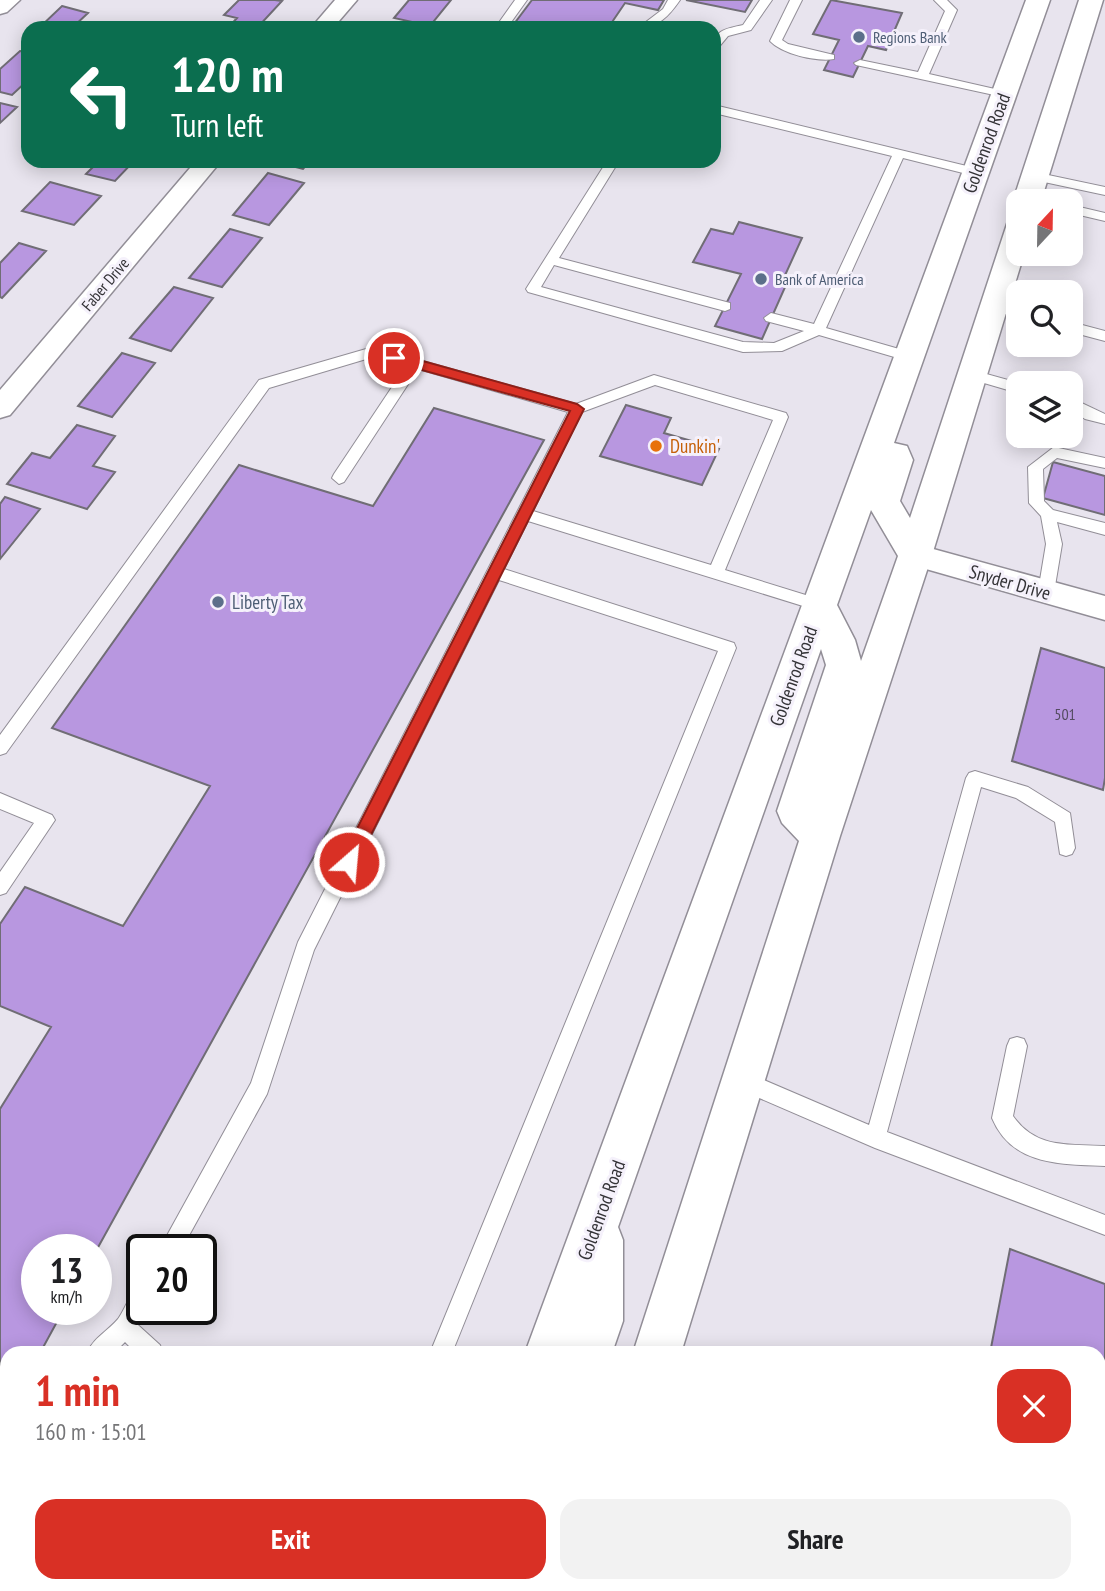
<!DOCTYPE html>
<html lang="en">
<head>
<meta charset="utf-8">
<style>
	:root { --surface:#fff; --page:#f2f2f2; --text:#202124; --muted:#757577; --accent:#d93025 }
	body { margin:0; font-family:"PT Sans Narrow",sans-serif; background:var(--page); color:var(--text); height:100vh; display:flex; flex-direction:column; font-size:26px; white-space:nowrap }
	* { box-sizing:border-box; margin:0 }
	p { font-size:23px; color:var(--muted) }
	.icon { flex:none; width:38px; height:38px; fill:none; stroke:currentColor; stroke-width:2; stroke-linecap:round; stroke-linejoin:round }
	.map { position:relative; flex:1; overflow:hidden }
	.side { position:absolute; left:0px; top:1346px; width:1106px; height:247px; display:flex; flex-direction:column; background:var(--surface); border-radius:21px 21px 0 0; box-shadow:0 4px 18px #0003 }
	.side>* { flex:none }
	.top-card { position:absolute; left:21px; top:21px; width:700px; height:147px; border-radius:21px; box-shadow:0 4px 18px #0003; background:#0b6e4f; color:#fff; overflow:hidden }
	.needle { width:46px; rotate:22deg }
	.buttons { position:absolute; left:1006px; top:189px; display:grid; gap:14px }
	.buttons a { display:grid; place-items:center; width:77px; height:77px; border-radius:14px; background:var(--surface); box-shadow:0 4px 18px #0003; font-size:35px }
	.speed { position:absolute; left:21px; top:1234px; display:flex; gap:14px; font-size:35px; font-weight:700; text-align:center }
	.speed>* { display:grid; place-content:center; width:91px; height:91px; border-radius:50%; background:var(--surface); box-shadow:0 4px 18px #0003; line-height:1 }
	.speed small { font-size:18px; font-weight:400 }
	.speed .limit { border:4px solid #111; border-radius:10px; background:#fff; color:#111 }
	.pin { position:absolute; display:grid; place-items:center; width:60px; height:60px; color:#fff; margin:-30px; border:4px solid #fff; border-radius:50%; box-shadow:0 2px 7px #0007 }
	.me { position:absolute; width:77px; margin:-38px; rotate:27deg; stroke-linejoin:round; filter:drop-shadow(0 0 5px #0008) }
	.turn { display:flex; align-items:center; gap:24px; height:147px; padding:0 35px; font-size:32px }
	.turn .icon { width:91px; height:91px; stroke-width:2.5 }
	.turn b { display:block; font-size:49px; line-height:60px }
	.round { display:grid; place-items:center; flex:none; width:74px; height:74px; border-radius:21px; background:var(--page) }
	.overview { display:flex; align-items:center; justify-content:space-between; height:119px; padding:0 35px }
	h1 { font-size:42px; font-weight:700; line-height:52px; color:var(--accent) }
	.primary-button { display:flex; gap:14px; margin-top:auto; padding:14px 35px }
	.primary-button a { flex:1; height:80px; border-radius:21px; background:var(--accent); color:#fff; font-size:28px; font-weight:700; line-height:80px; text-align:center }
	.primary-button a+a { background:var(--page); color:var(--text) }
	.map>svg:first-child { display:block }
	.building { fill:#b897e0; stroke:#706d75; stroke-width:2 }
	.lines { fill:none; stroke-linecap:round; stroke-linejoin:round }
	.lane-casing { stroke:#928e97; stroke-width:2 }
	.street-casing { stroke:#928e97; stroke-width:3 }
	.secondary-casing { stroke:#928e97; stroke-width:3 }
	.lane { fill:#fff; fill-rule:evenodd }
	.street { fill:#fff; fill-rule:evenodd }
	.secondary { fill:#fff; fill-rule:evenodd }
	.route { fill:#d93025; stroke:#8d1f18; stroke-width:2 }
	.service-dot { fill:#5c6f8a; stroke:#f5f1fb; stroke-width:2.5 }
	.food-dot { fill:#e8710a; stroke:#f5f1fb; stroke-width:2.5 }
	.labels { text-anchor:middle; dominant-baseline:central; stroke-width:6; stroke-linejoin:round; paint-order:stroke }
	.far-service-label { font-size:16px; fill:#4e5e75; stroke:#f5f1fb; text-anchor:start }
	.far-street-label { font-size:16px; fill:#343337; stroke:#f5f1fb }
	.number-label { font-size:16px; fill:#554c61 }
	.street-label { font-size:19px; fill:#343337; stroke:#f5f1fb }
	.food-label { font-size:19px; fill:#c56008; stroke:#f5f1fb; text-anchor:start }
	.service-label { font-size:19px; fill:#4e5e75; stroke:#f5f1fb; text-anchor:start }
</style>
</head>
<body>
<div class="map">
<svg width="1105" height="1591" viewBox="0 0 1105 1591">
	<rect width="100%" height="100%" fill="#e8e4ee"/>
	<path class="building" d="M239 0H275L282 1 257 28H228L237 18 224 15Z
		M409 0H451L430 26 394 18Z
		M532 0H664L658 10 625 3 608 28H511Z
		M686 0H752L745 12Z
		M831 0 902 13 886 50 868 46 853 77 824 70 839 40 813 34Z
		M62 6 88 13 72 28H39Z
		M20 51 28 53V80L12 95 0 92V69Z
		M0 103 17 107 0 123Z
		M96 161H134L115 181 86 174 98 162Z
		M272 161H310L303 169Z
		M268 173 304 183 269 225 233 215Z
		M50 182 101 196 74 225 22 211Z
		M739 222 802 238 781 284 786 285 762 339 715 326 741 274 693 262 711 229 733 234Z
		M230 229 262 238 222 287 189 278Z
		M19 243 46 251 2 298 0 297V263Z
		M174 287 213 298 171 351 130 338Z
		M122 353 155 363 112 417 78 406Z
		M626 405 671 418 664 433 719 449 702 485 600 456Z
		M434 408 544 440 96 1251 37 1250V1309H64L40 1353H7V1413L0 1425V1109L51 1027 0 1006V924L25 887 123 926 210 786 52 728 239 465 373 506Z
		M77 425 115 436 93 466 115 472 87 509 7 484 32 453 50 458Z
		M1053 462 1105 476V515L1043 498Z
		M5 497 40 509 0 559V504Z
		M1041 648 1105 668V778L1103 790 1012 761Z
		M1010 1249 1105 1284V1446L1099 1488V1353H990Z
		M1040 1586H1085L1084 1591H1053Z"/>
	<g class="lines">
		<defs>
			<path id="lane" d="M515 0H527L507 28H495Z
				M668 0H680C669 16 658 28 638 28L663 9Z
				M760 0H772L751 30 728 36 718 48 714 49C714 29 726 29 743 25Z
				M790 0H802L782 40 788 44 834 55V59C817 62 782 54 770 41Z
				M934 0H947L957 10 929 74 1008 92V98L856 65 854 63 860 60 918 72 945 11Z
				M714 105 979 169 981 172 975 176 903 158 826 328 913 353V359L908 361 819 335 782 351 743 352 528 292 526 289 607 161H619L559 258 730 303V309L725 311 554 265 541 287 743 342 774 343 804 331 766 321 764 318 771 313 814 324 892 156 714 113Z
				M1034 172 1105 187V195L1030 179 1028 176Z
				M1071 205 1105 213V221L1071 213Z
				M993 302 1018 309V317L988 310 986 307Z
				M1071 322 1105 331V341L1071 332Z
				M373 347 576 404 654 375 786 413 788 417 725 570 825 601 827 605 819 611 528 521 504 569 734 643 736 648 452 1353H430L718 651 499 580 314 950 267 1094 181 1250H159L251 1083 298 942 568 412 418 369 344 482 339 484 332 478 334 474 406 366 373 357 269 388 6 753 0 755V735L259 380ZM655 385 773 420 711 565 533 511 582 412Z
				M972 370 1019 383 1018 393 967 378 965 375Z
				M1071 398 1105 414V424L1085 419 1071 410Z
				M1054 447 1105 458V468L1057 458 1043 469 1044 501 1053 510 1105 523V535L1057 522 1062 544 1054 592 1046 598 1038 592 1046 544 1041 516 1029 503 1028 467Z
				M975 771 1028 787 1070 813 1075 848 1072 854 1066 856 1060 854 1055 822 1016 798 981 787 887 1132 1105 1215V1235L875 1148 736 1088 733 1081 736 1074 743 1071 869 1125 966 778 969 773Z
				M0 793 52 815 55 820 6 893 0 895V872L34 823 0 809Z
				M1017 1037 1024 1039 1027 1046 1013 1116C1036 1149 1068 1144 1105 1146V1166C1061 1164 1012 1166 992 1118L1007 1046 1010 1039Z
				M142 1287V1309H148L138 1325 160 1345 163 1353H136L125 1342 114 1353H87C93 1338 108 1331 118 1319 126 1308 129 1293 142 1287Z
				M7 1486V1520L0 1523V1489Z"/>
			<path id="street" d="M0 0H20L7 12 0 14Z
				M335 0H357L333 28H311Z
				M196 161H221L10 415 0 418V390Z
				M915 544 1105 596V620L905 563 900 555 905 547Z
				M679 1586H734L737 1591H681Z"/>
			<path id="secondary" d="M1026 0H1050L894 443 907 446 913 460 900 501 910 518 1008 221 1018 218V254H1024L932 555 840 836 681 1353H633L799 841 782 823 777 811 826 665 821 649 618 1227 623 1240V1321L612 1353H525ZM871 510 898 556 861 661 855 640 837 605Z
				M1079 0H1103L1041 201H1018L1017 207 1013 201Z
				M457 1586H511L513 1591H459Z
				M555 1586H607L605 1591H553Z"/>
		</defs>
		<use href="#lane" class="lane-casing"/>
		<use href="#street" class="street-casing"/>
		<use href="#secondary" class="secondary-casing"/>
		<use href="#lane" class="lane"/>
		<use href="#street" class="street"/>
		<use href="#secondary" class="secondary"/>
	</g>
	<path class="route" d="M394 353 577 404 584 409 355 867 349 869 343 867 341 862 343 856 570 411 389 361 387 358Z"/>
	<g class="service-dot">
		<circle cx="859" cy="37" r="7"/>
		<circle cx="761" cy="279" r="7"/>
		<circle cx="218" cy="602" r="7"/>
	</g>
	<circle class="food-dot" cx="656" cy="446" r="7"/>
	<g class="labels">
		<g class="far-service-label">
			<text x="873" y="37">Regions Bank</text>
			<text x="775" y="279">Bank of America</text>
		</g>
		<g class="far-street-label">
			<text transform="translate(105 284) rotate(-50)">Faber Drive</text>
		</g>
		<g class="number-label">
			<text x="1065" y="714">501</text>
		</g>
		<g class="street-label">
			<text transform="translate(986 143) rotate(-70)">Goldenrod Road</text>
			<text transform="translate(1010 582) rotate(16)">Snyder Drive</text>
			<text transform="translate(793 676) rotate(-70)">Goldenrod Road</text>
			<text transform="translate(601 1210) rotate(-70)">Goldenrod Road</text>
		</g>
		<g class="food-label">
			<text x="670" y="446">Dunkin'</text>
		</g>
		<g class="service-label">
			<text x="232" y="602">Liberty Tax</text>
		</g>
	</g>
</svg>
<div class="buttons">
<a><svg class="needle" viewBox="-14 -14 28 28"><path d="M0-13l5 13h-10z" fill="#e53935"/><path d="M0 13l5-13h-10z" fill="#757577"/></svg></a>
<a><svg class="icon" aria-label="search" viewBox="0 0 24 24"><circle cx="10" cy="10" r="6"/><path d="M15 15l6 6"/></svg></a>
<a><svg class="icon" aria-label="layers" viewBox="0 0 24 24"><path d="M12 4l9 5-9 5-9-5zM3 14l9 5 9-5"/></svg></a>
</div>
<div class="speed"><div>13<small>km/h</small></div><div class="limit">20</div></div>
<div class="pin" style="left:394px;top:358px;background:#d93025"><svg class="icon" aria-label="arrive" viewBox="0 0 24 24"><path d="M6 21V4h12l-3 4 3 4H6"/></svg></div>
<svg class="me" style="left:349px;top:862px" viewBox="-20 -20 40 40"><circle r="17" fill="#d93025" stroke="#fff" stroke-width="3"/><path d="M0-11L8 9 0 5-8 9z" fill="#fff"/></svg>
<div class="top-card">
<div class="turn"><svg class="icon" aria-label="left" viewBox="0 0 24 24"><path d="M17 20v-9H6M10 6l-5 5 5 5"/></svg><div><b>120 m</b>Turn left</div></div>
</div>
<section class="side">
<div class="overview"><div><h1>1 min</h1><p>160 m · 15:01</p></div><a class="round" style="background:#d93025;color:#fff"><svg class="icon" aria-label="close" viewBox="0 0 24 24"><path d="M6 6l12 12M18 6L6 18"/></svg></a></div>
<div class="primary-button"><a>Exit</a><a>Share</a></div>
</section>
</div>
</body>
</html>
